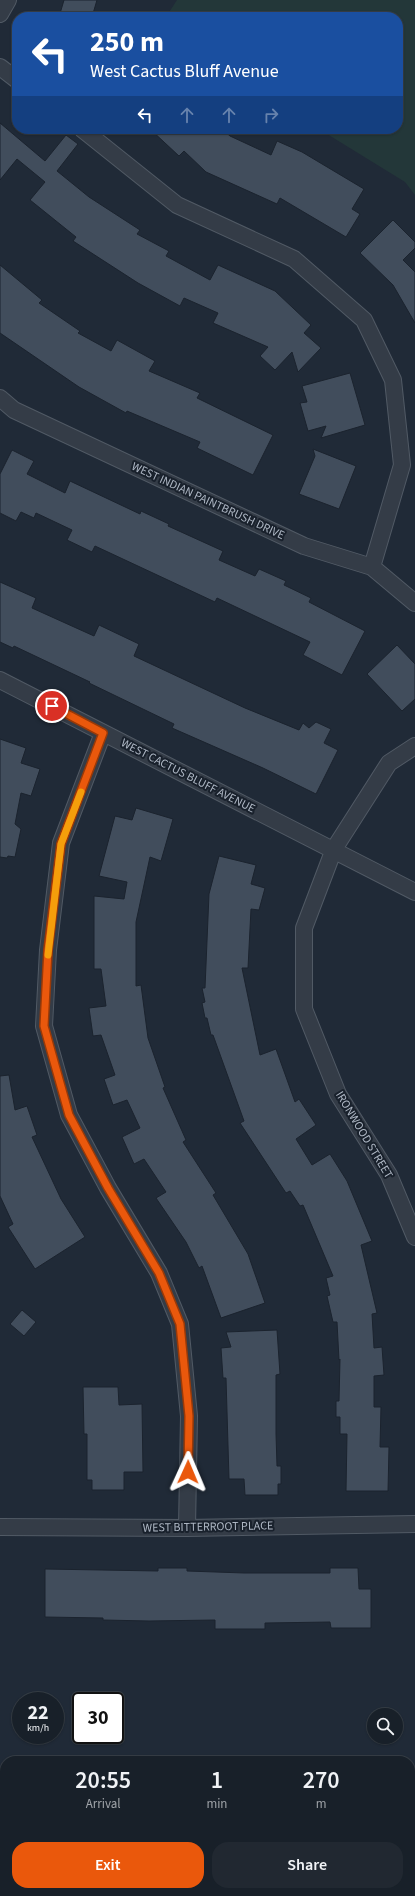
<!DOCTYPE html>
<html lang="en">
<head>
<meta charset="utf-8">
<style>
	:root { --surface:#182029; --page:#212831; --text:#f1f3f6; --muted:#9fa3a8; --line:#363e46; --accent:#ea580c }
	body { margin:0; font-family:"Source Sans 3",sans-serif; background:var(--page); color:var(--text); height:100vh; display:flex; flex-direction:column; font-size:15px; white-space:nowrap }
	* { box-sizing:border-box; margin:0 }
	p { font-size:13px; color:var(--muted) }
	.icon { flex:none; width:22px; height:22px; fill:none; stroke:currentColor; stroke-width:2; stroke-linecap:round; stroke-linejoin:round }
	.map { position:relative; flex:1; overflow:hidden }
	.sheet { position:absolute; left:0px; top:1756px; width:415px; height:140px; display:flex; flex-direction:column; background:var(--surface); border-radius:16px 16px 0 0; box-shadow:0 1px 3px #0004,0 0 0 1px var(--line) }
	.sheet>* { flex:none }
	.guide { position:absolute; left:12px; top:12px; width:391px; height:122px; border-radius:16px; box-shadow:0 1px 3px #0004,0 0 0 1px var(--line); background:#1a4fa0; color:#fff; overflow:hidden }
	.controls { position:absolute; left:367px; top:1708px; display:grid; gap:8px }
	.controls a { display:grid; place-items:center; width:36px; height:36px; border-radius:50%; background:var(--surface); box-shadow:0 1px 3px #0004,0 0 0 1px var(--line); font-size:20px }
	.speed { position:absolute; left:12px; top:1692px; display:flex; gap:8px; font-size:20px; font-weight:700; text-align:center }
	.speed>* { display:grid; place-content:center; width:52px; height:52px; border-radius:50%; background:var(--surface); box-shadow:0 1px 3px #0004,0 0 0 1px var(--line); line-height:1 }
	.speed small { font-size:10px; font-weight:400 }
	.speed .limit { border:2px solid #111; border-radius:6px; background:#fff; color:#111 }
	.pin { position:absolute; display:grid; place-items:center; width:34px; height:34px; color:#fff; margin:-17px; border:2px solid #fff; border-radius:50%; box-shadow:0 1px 4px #0007 }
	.me { position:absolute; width:44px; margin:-22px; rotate:1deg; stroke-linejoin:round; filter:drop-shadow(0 0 3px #0008) }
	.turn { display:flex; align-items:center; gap:14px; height:84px; padding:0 12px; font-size:18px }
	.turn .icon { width:52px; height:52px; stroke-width:2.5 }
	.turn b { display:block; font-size:28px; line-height:34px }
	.lanes { display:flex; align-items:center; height:38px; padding:0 12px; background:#0003; justify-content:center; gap:20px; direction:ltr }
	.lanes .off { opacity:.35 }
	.eta { display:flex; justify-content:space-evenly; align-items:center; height:68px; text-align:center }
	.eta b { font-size:24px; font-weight:600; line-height:28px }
	.primary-button { display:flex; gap:8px; margin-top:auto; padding:8px 12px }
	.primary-button a { flex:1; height:46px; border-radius:16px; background:var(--accent); color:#fff; font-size:16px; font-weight:600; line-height:46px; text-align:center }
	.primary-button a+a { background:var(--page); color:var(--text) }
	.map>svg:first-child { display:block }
	.green { fill:#233739 }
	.building { fill:#414d5c; stroke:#1b232e }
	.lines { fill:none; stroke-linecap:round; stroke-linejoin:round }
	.minor-casing { stroke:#515a65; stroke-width:18 }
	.tertiary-casing { stroke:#515a65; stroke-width:22 }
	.minor { stroke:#343c47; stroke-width:16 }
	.tertiary { stroke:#343c47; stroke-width:21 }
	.route-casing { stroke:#983908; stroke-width:10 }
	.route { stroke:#ea580c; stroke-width:7 }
	.slow { stroke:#f59e0b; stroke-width:7 }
	.labels { text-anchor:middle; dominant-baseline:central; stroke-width:4; stroke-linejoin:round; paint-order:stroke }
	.street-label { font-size:12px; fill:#aeb7c4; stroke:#19212c }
</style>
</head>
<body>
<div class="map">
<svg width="415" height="1896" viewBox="0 0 415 1896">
	<rect width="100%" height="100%" fill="#202a37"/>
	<path class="green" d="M177 0H415V195L405 182 319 129H398V17H166Z
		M164 1893 383 1896H167Z"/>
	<path class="building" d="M64 0H97L92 17H59Z
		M0 123 45 161 66 135 78 144 57 171 89 197 140 230 137 234 169 251 166 256 210 280 218 265 275 291 311 325 304 333 321 348 298 372 292 352 275 370 260 356 268 347 213 323 218 313 184 298 180 306 138 283 73 241 76 237 30 200 45 182 17 159 0 180Z
		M150 129H222L230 136 271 155 277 141 302 152 364 189 352 209 360 214 346 237 280 198 277 204 206 172 184 151 179 156Z
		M393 220 415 242V248L403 260 415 272V323L393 285 360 253Z
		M0 265 42 300 39 303 80 331 78 333 111 351 117 340 155 361 149 371 200 393 197 398 273 435 253 475 197 448 200 442 127 411 126 413 79 387 0 333Z
		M350 373 365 425 321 438 326 426 308 431 300 403 307 402 302 386Z
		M313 449 356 466 339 509 299 494 315 456Z
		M12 450 34 461 27 474 65 493 70 481 140 514 141 511 169 524 168 526 223 551 219 560 255 576 259 569 286 581 284 585 311 598 309 602 365 631 342 675 303 655 310 642 217 598 215 602 95 546 92 552 67 540 72 530 36 513 34 518 21 512 16 521 0 513V474Z
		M0 582 36 598 32 608 94 636 99 625 139 644 134 656 245 708 299 730 303 723 309 728 316 722 331 729 324 743 338 750 316 794 263 768 172 728 174 724 89 683 90 682 14 646 13 648 0 642Z
		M397 645 415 664V699L402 711 367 674Z
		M0 739 26 748 21 763 40 769 31 796 21 793 15 824 21 829 15 857 8 856 7 858 0 857Z
		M136 808 173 819 161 861 150 857 136 922V986L141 985 148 1038 165 1087 163 1088 186 1140 183 1142 216 1193 213 1195 248 1254 265 1303 221 1318 202 1266 199 1268 186 1242 156 1198 166 1192 144 1159 134 1164 122 1137 140 1128 127 1100 113 1105 104 1079 115 1075 101 1035 93 1036 89 1008 106 1006 101 969H94V896L124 899 127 882 99 876 115 816 132 820Z
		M219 856 256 865 251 884 265 888 259 910 251 909 248 968H242L260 1055 276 1049 295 1102 299 1099 316 1125 296 1139 312 1165 330 1154 347 1181 372 1241 361 1245 377 1313 372 1314 374 1348 382 1347 384 1375 374 1376V1407H381L380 1447H389L388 1491H346L347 1434H340V1417H336V1401H339L340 1359 339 1360 337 1322H333L327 1296 330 1295 326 1278 333 1276 303 1205 300 1206 290 1191 286 1193 240 1123 244 1121 213 1035H211L207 1018H205L202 1003 205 1002 202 988H205L209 894Z
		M9 1075 15 1110 27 1106 37 1135 32 1137 61 1199 85 1237 35 1269 8 1227 13 1224 0 1196V1076Z
		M22 1310 36 1322 24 1336 10 1324Z
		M277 1330 280 1374 276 1375V1434L277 1466H281V1484H278V1495H245L244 1479H229L226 1378H223L221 1348 231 1347 226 1332Z
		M83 1387H118L119 1405 142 1404 143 1472H124V1490H92V1480H87V1434H84Z
		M158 1568H187V1571L244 1573H330V1568H358L359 1589H371V1628H331L330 1622 265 1623V1629H215V1620L149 1621 103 1620V1618L45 1617V1569L158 1571Z"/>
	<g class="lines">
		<defs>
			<path id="minor" d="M0 14 8 0
				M0 67 17 80
				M82 129 177 205 294 259 364 320 393 380 402 465 372 567
				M0 398 14 410 304 546 372 567 415 603
				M0 680 415 892
				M103 733 61 843 48 950 44 1026 69 1115 108 1188 159 1273 180 1324 189 1416 187 1528
				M415 746 389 763 334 849 304 928V1009L338 1094 389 1175 415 1237
				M0 1527 187 1528 415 1524"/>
			<path id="tertiary" d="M0 1828H5
				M410 1830H415
				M0 1872H5
				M410 1872H415"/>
		</defs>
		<use href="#minor" class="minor-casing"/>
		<use href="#tertiary" class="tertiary-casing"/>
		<use href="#minor" class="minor"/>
		<use href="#tertiary" class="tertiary"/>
	</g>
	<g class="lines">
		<defs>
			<path id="route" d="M52 706 103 733 61 844 48 950 44 1026 69 1115 108 1188 159 1273 180 1324 189 1416 188 1472"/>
		</defs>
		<use href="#route" class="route-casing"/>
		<use href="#route" class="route"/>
		<path class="slow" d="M48 955 61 844 81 792"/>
	</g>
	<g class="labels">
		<g class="street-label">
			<text transform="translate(208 501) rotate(25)">WEST INDIAN PAINTBRUSH DRIVE</text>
			<text transform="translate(188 776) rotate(27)">WEST CACTUS BLUFF AVENUE</text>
			<text transform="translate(364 1135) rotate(59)">IRONWOOD STREET</text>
			<text transform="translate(208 1527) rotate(-1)">WEST BITTERROOT PLACE</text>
		</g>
	</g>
</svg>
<div class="controls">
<a><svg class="icon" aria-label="search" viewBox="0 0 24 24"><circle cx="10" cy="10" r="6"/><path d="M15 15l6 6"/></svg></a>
</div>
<div class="speed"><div>22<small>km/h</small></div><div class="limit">30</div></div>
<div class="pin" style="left:52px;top:706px;background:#d93025"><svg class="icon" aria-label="arrive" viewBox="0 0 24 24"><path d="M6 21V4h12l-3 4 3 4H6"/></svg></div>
<svg class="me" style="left:188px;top:1472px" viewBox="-20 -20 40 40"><path d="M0-17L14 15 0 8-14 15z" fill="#ea580c" stroke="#fff" stroke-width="4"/></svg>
<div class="guide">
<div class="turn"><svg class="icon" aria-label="left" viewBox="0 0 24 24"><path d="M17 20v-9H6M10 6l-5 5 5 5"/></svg><div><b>250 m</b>West Cactus Bluff Avenue</div></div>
<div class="lanes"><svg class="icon" aria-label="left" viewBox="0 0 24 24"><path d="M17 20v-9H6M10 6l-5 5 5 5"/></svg><svg class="icon off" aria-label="ahead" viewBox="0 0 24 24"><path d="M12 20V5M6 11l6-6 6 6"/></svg><svg class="icon off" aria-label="ahead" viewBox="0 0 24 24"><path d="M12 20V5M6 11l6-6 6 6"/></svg><svg class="icon off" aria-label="right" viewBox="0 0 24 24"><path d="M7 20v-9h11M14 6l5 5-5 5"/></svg></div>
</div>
<section class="sheet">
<div class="eta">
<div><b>20:55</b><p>Arrival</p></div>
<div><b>1</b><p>min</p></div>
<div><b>270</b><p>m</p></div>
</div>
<div class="primary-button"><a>Exit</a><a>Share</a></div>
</section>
</div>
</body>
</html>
